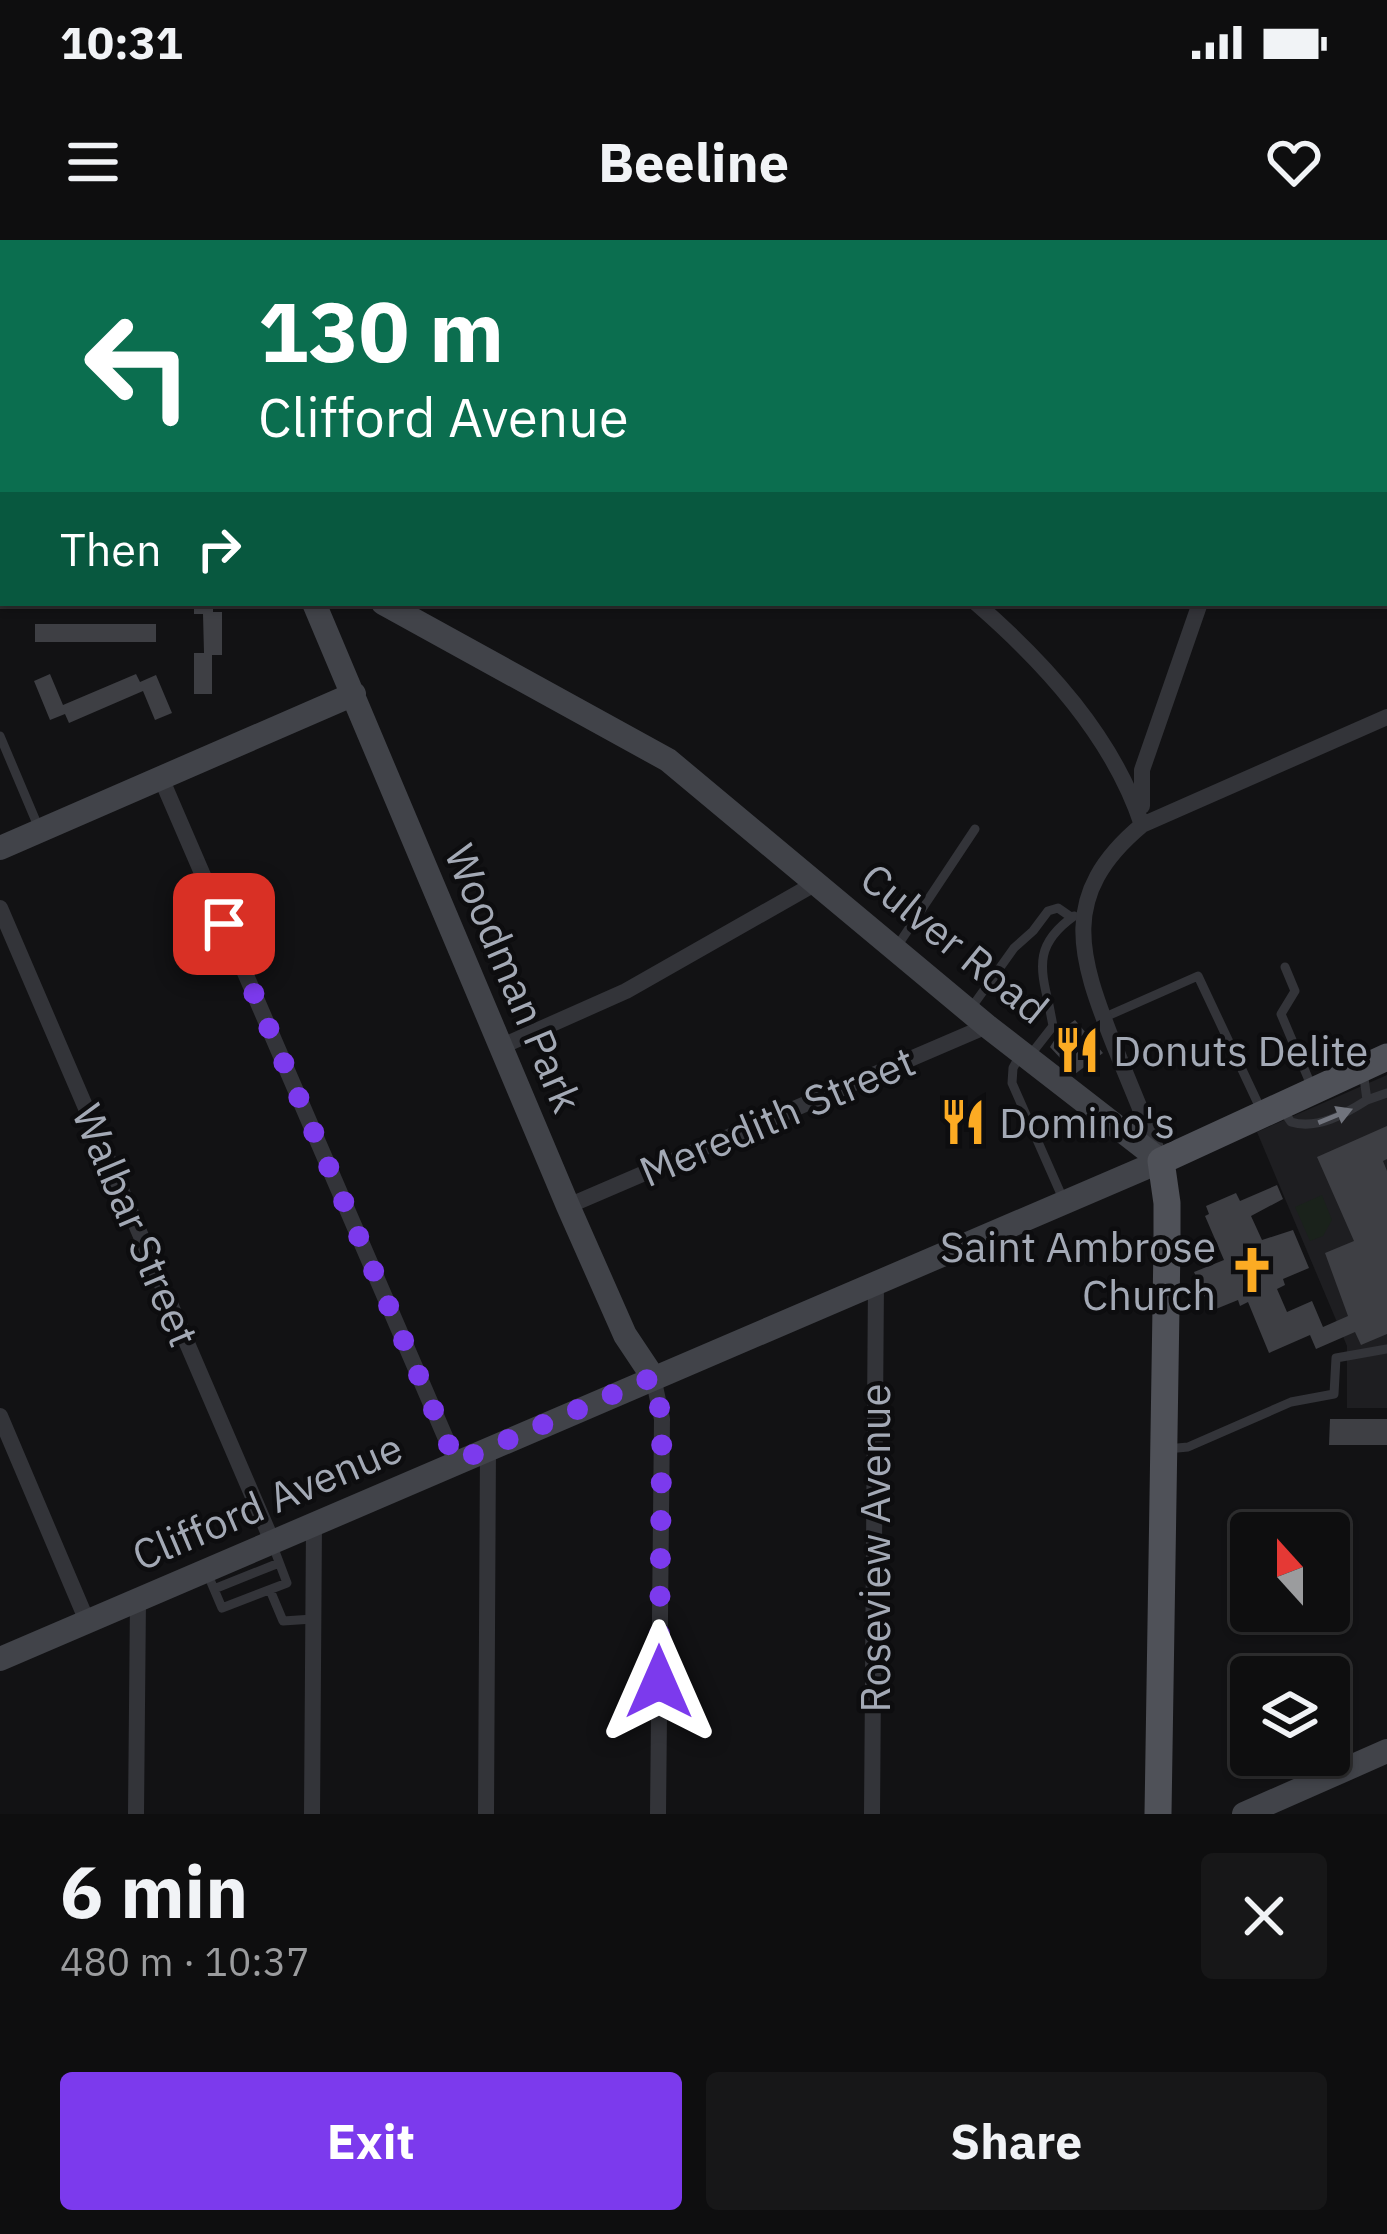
<!DOCTYPE html>
<html lang="en">
<head>
<meta charset="utf-8">
<style>
	:root { --surface:#0e0e0f; --page:#171718; --text:#f1f3f6; --muted:#9b9c9e; --line:#2e2e2f; --accent:#7c3aed }
	body { margin:0; font-family:"IBM Plex Sans",sans-serif; background:var(--page); color:var(--text); height:100vh; display:flex; flex-direction:column; font-size:45px; white-space:nowrap }
	* { box-sizing:border-box; margin:0 }
	p { font-size:39px; color:var(--muted) }
	.icon { flex:none; width:66px; height:66px; fill:none; stroke:currentColor; stroke-width:2; stroke-linecap:round; stroke-linejoin:round }
	.map { position:relative; height:1574px; overflow:hidden }
	.sheet { display:flex; flex-direction:column; background:var(--surface); flex:1 }
	.sheet>* { flex:none }
	.guide { position:absolute; left:0px; top:0px; width:1389px; height:366px; box-shadow:0 3px 9px #0004,0 0 0 3px var(--line); background:#0b6e4f; color:#fff; overflow:hidden }
	.needle { width:78px; rotate:339deg }
	.controls { position:absolute; left:1230px; top:1272px; display:grid; gap:24px }
	.controls a { display:grid; place-items:center; width:120px; height:120px; border-radius:12px; background:var(--surface); box-shadow:0 3px 9px #0004,0 0 0 3px var(--line); font-size:60px }
	.pin { position:absolute; display:grid; place-items:center; width:102px; height:102px; color:#fff; margin:-51px; border-radius:24px; box-shadow:0 6px 18px #0006 }
	.me { position:absolute; width:132px; margin:-66px; rotate:0deg; stroke-linejoin:round; filter:drop-shadow(0 0 9px #0008) }
	.turn { display:flex; align-items:center; gap:42px; height:252px; padding:0 60px; font-size:54px }
	.turn .icon { width:156px; height:156px; stroke-width:2.5 }
	.turn b { display:block; font-size:84px; line-height:102px }
	.then { display:flex; align-items:center; height:114px; padding:0 60px; background:#0003; gap:24px; font-size:45px }
	.round { display:grid; place-items:center; flex:none; width:126px; height:126px; border-radius:12px; background:var(--page) }
	.summary { display:flex; align-items:center; justify-content:space-between; height:204px; padding:0 60px }
	h1 { font-size:72px; font-weight:800; line-height:90px }
	.primary-button { display:flex; gap:24px; margin-top:auto; padding:24px 60px }
	.primary-button a { flex:1; height:138px; border-radius:12px; background:var(--accent); color:#fff; font-size:48px; font-weight:800; line-height:138px; text-align:center }
	.primary-button a+a { background:var(--page); color:var(--text) }
	.status { display:flex; justify-content:space-between; align-items:center; height:84px; padding:0 60px; background:var(--surface); direction:ltr }
	.status svg { height:33px; fill:currentColor }
	header { display:flex; justify-content:space-between; align-items:center; height:156px; padding:0 60px; background:var(--surface); font-size:54px; font-weight:800 }
	.map>svg:first-child { display:block }
	.built { fill:#1e1e21 }
	.green { fill:#1a221b }
	.building { fill:#3e3f44 }
	.lines { fill:none; stroke-linecap:round; stroke-linejoin:round }
	.lane { stroke:#333439; stroke-width:9 }
	.street { stroke:#333439; stroke-width:16 }
	.secondary { stroke:#414349; stroke-width:24 }
	.primary { stroke:#4f5158; stroke-width:27 }
	.oneway { fill:#71747d }
	.route { stroke:#7c3aed; stroke-width:21; stroke-dasharray:0 37.8 }
	.labels { text-anchor:middle; dominant-baseline:central; stroke-width:9; stroke-linejoin:round; paint-order:stroke }
	.street-label { font-size:42px; fill:#a3a9b5; stroke:#0d0d0f }
	.poi-label { font-size:42px; fill:#a3a9b5; stroke:#0d0d0f; text-anchor:start }
</style>
</head>
<body>
<div class="status"><b>10:31</b><svg viewBox="0 0 49 12"><path d="M0 12V9h3v3zM5 12V6h3v6zM10 12V3h3v9zM15 12V0h3v12zM26 1h20v11H26zM47 4h2v5h-2z"/></svg></div>
<header><svg class="icon" aria-label="menu" viewBox="0 0 24 24"><path d="M4 6h16M4 12h16M4 18h16"/></svg>Beeline<svg class="icon" aria-label="heart" viewBox="0 0 24 24"><path d="M12 20l-8-8c-3-5 5-10 8-4 3-6 11-1 8 4z"/></svg></header>
<div class="map">
<svg width="1387" height="1574" viewBox="0 0 1387 1574">
	<rect width="100%" height="100%" fill="#121214"/>
	<path class="built" d="M1387 835V1168H1347V1106L1257 892Z"/>
	<path class="green" d="M1322 955 1332 980 1323 996 1310 1001 1295 967Z"/>
	<path class="building" d="M194 363H213V372H222V415H212V454H194V413H204L203 374H194Z
		M35 384H156V402H35Z
		M50 434 63 465 136 434 140 442 156 435 172 473 155 480 143 451 69 483 65 474 50 480 34 441Z
		M1075 780 1103 813 1075 834 1050 807 1061 790Z
		M1387 886V919L1383 921 1387 931V1094L1361 1105 1355 1092 1316 1109 1310 1095 1269 1113 1248 1062 1240 1066 1238 1060 1211 1071 1194 1032 1224 1020 1205 976 1209 974 1206 966 1236 953 1240 961 1277 945 1283 959 1251 976 1262 1000 1293 990 1309 1028 1283 1039 1285 1045 1277 1049 1287 1072 1312 1061 1323 1087 1348 1076 1325 1013 1354 1001 1317 917Z
		M1330 1179H1387V1205H1329Z"/>
	<g class="lines">
		<path class="lane" d="M0 236 3 229
			M0 496 38 586
			M898 705 975 589
			M1285 727 1295 751 1281 774 1311 845
			M993 738 1023 759 1049 765 1053 786 1028 818
			M1049 765C1039 725 1036 703 1074 676
			M969 771 1014 708 1033 691 1048 671 1058 668 1071 677
			M1105 777 1198 736 1262 872
			M1019 817 1013 828 1012 843 1064 961
			M1367 860 1387 853
			M1282 869 1291 882C1317 890 1345 874 1367 860L1363 831
			M1167 1209 1188 1207 1291 1162 1334 1154 1336 1118 1387 1109
			M208 1335 222 1368 287 1343 273 1306
			M214 1349 279 1323
			M270 1350 283 1381 313 1379"/>
		<path class="street" d="M412 0 417 3
			M1018 0 1022 3
			M1360 0 1361 3
			M272 3 279 0
			M976 363C1045 423 1113 497 1142 585
			M161 538 456 1222
			M1142 566V530L1200 363
			M0 668 272 1301
			M500 807 626 751 816 643
			M1160 918C1145 880 1129 842 1114 805 1079 716 1058 655 1142 585L1387 477
			M568 966 987 786
			M653 1137 662 1179 658 1574
			M0 1176 87 1381
			M136 1574 138 1359
			M312 1574 314 1283
			M486 1574 488 1208
			M872 1574 876 1041"/>
		<path class="secondary" d="M153 0 154 3
			M0 183 3 185
			M314 363 568 966 625 1095 653 1137
			M0 608 354 454
			M0 1419 1161 921 987 786 668 520 383 363
			M1244 1574 1387 1511"/>
		<path class="primary" d="M1158 1574 1167 1004V963L1161 921 1387 817"/>
	</g>
	<defs><path id="oneway-solid" d="M-6-.8H1V-3.2L6.5 0L1 3.2V.8H-6Z" transform="scale(3)"/></defs>
	<use class="oneway" href="#oneway-solid" transform="translate(1335 876) rotate(-22)"/>
	<g class="lines">
		<path class="route" d="M224 684 456 1222 653 1137 662 1179 659 1442"/>
	</g>
	<defs>
		<symbol id="restaurant-bare" viewBox="-9 -9 18 18"><path d="M-5-6h1v4h1v-4h1v4h1v-4h1v5L-1.5 .5V6h-2V.5L-5-1ZM5-6V6H3V1.5H1.5Q1.5-4 5-6Z" fill="#fcab23" stroke="#0d0d0f" stroke-width="2.5" paint-order="stroke"/></symbol>
		<symbol id="church-bare" viewBox="-9 -9 18 18"><path d="M-1.2-6h2.4v3.5h3.3v2.4h-3.3V6h-2.4V-.1h-3.3v-2.4h3.3Z" fill="#fcab23" stroke="#0d0d0f" stroke-width="2.5" paint-order="stroke"/></symbol>
	</defs>
	<g fill-rule="evenodd">
		<use href="#restaurant-bare" x="1044" y="777" width="66" height="66"/>
		<use href="#restaurant-bare" x="930" y="849" width="66" height="66"/>
		<use href="#church-bare" x="1219" y="997" width="66" height="66"/>
	</g>
	<g class="labels">
		<g class="street-label">
			<text transform="translate(955 703) rotate(39)">Culver Road</text>
			<text transform="translate(514 738) rotate(67)">Woodman Park</text>
			<text transform="translate(777 876) rotate(-23)">Meredith Street</text>
			<text transform="translate(136 985) rotate(67)">Walbar Street</text>
			<text transform="translate(267 1261) rotate(-23)">Clifford Avenue</text>
			<text transform="translate(874 1308) rotate(-90)">Roseview Avenue</text>
		</g>
		<g class="poi-label">
			<text x="1113" y="810">Donuts Delite</text>
			<text x="999" y="882">Domino's</text>
			<text x="1216" y="1006" text-anchor="end">Saint Ambrose<tspan x="1216" dy="48">Church</tspan></text>
		</g>
	</g>
</svg>
<div class="controls">
<a><svg class="needle" viewBox="-14 -14 28 28"><path d="M0-13l5 13h-10z" fill="#e53935"/><path d="M0 13l5-13h-10z" fill="#9b9c9e"/></svg></a>
<a><svg class="icon" aria-label="layers" viewBox="0 0 24 24"><path d="M12 4l9 5-9 5-9-5zM3 14l9 5 9-5"/></svg></a>
</div>
<div class="pin" style="left:224px;top:684px;background:#d93025"><svg class="icon" aria-label="arrive" viewBox="0 0 24 24"><path d="M6 21V4h12l-3 4 3 4H6"/></svg></div>
<svg class="me" style="left:659px;top:1442px" viewBox="-20 -20 40 40"><path d="M0-17L14 15 0 8-14 15z" fill="#7c3aed" stroke="#fff" stroke-width="4"/></svg>
<div class="guide">
<div class="turn"><svg class="icon" aria-label="left" viewBox="0 0 24 24"><path d="M17 20v-9H6M10 6l-5 5 5 5"/></svg><div><b>130 m</b>Clifford Avenue</div></div>
<div class="then">Then<svg class="icon" aria-label="right" viewBox="0 0 24 24"><path d="M7 20v-9h11M14 6l5 5-5 5"/></svg></div>
</div>
</div>
<section class="sheet">
<div class="summary"><div><h1>6 min</h1><p>480 m · 10:37</p></div><a class="round"><svg class="icon" aria-label="close" viewBox="0 0 24 24"><path d="M6 6l12 12M18 6L6 18"/></svg></a></div>
<div class="primary-button"><a>Exit</a><a>Share</a></div>
</section>
</body>
</html>
